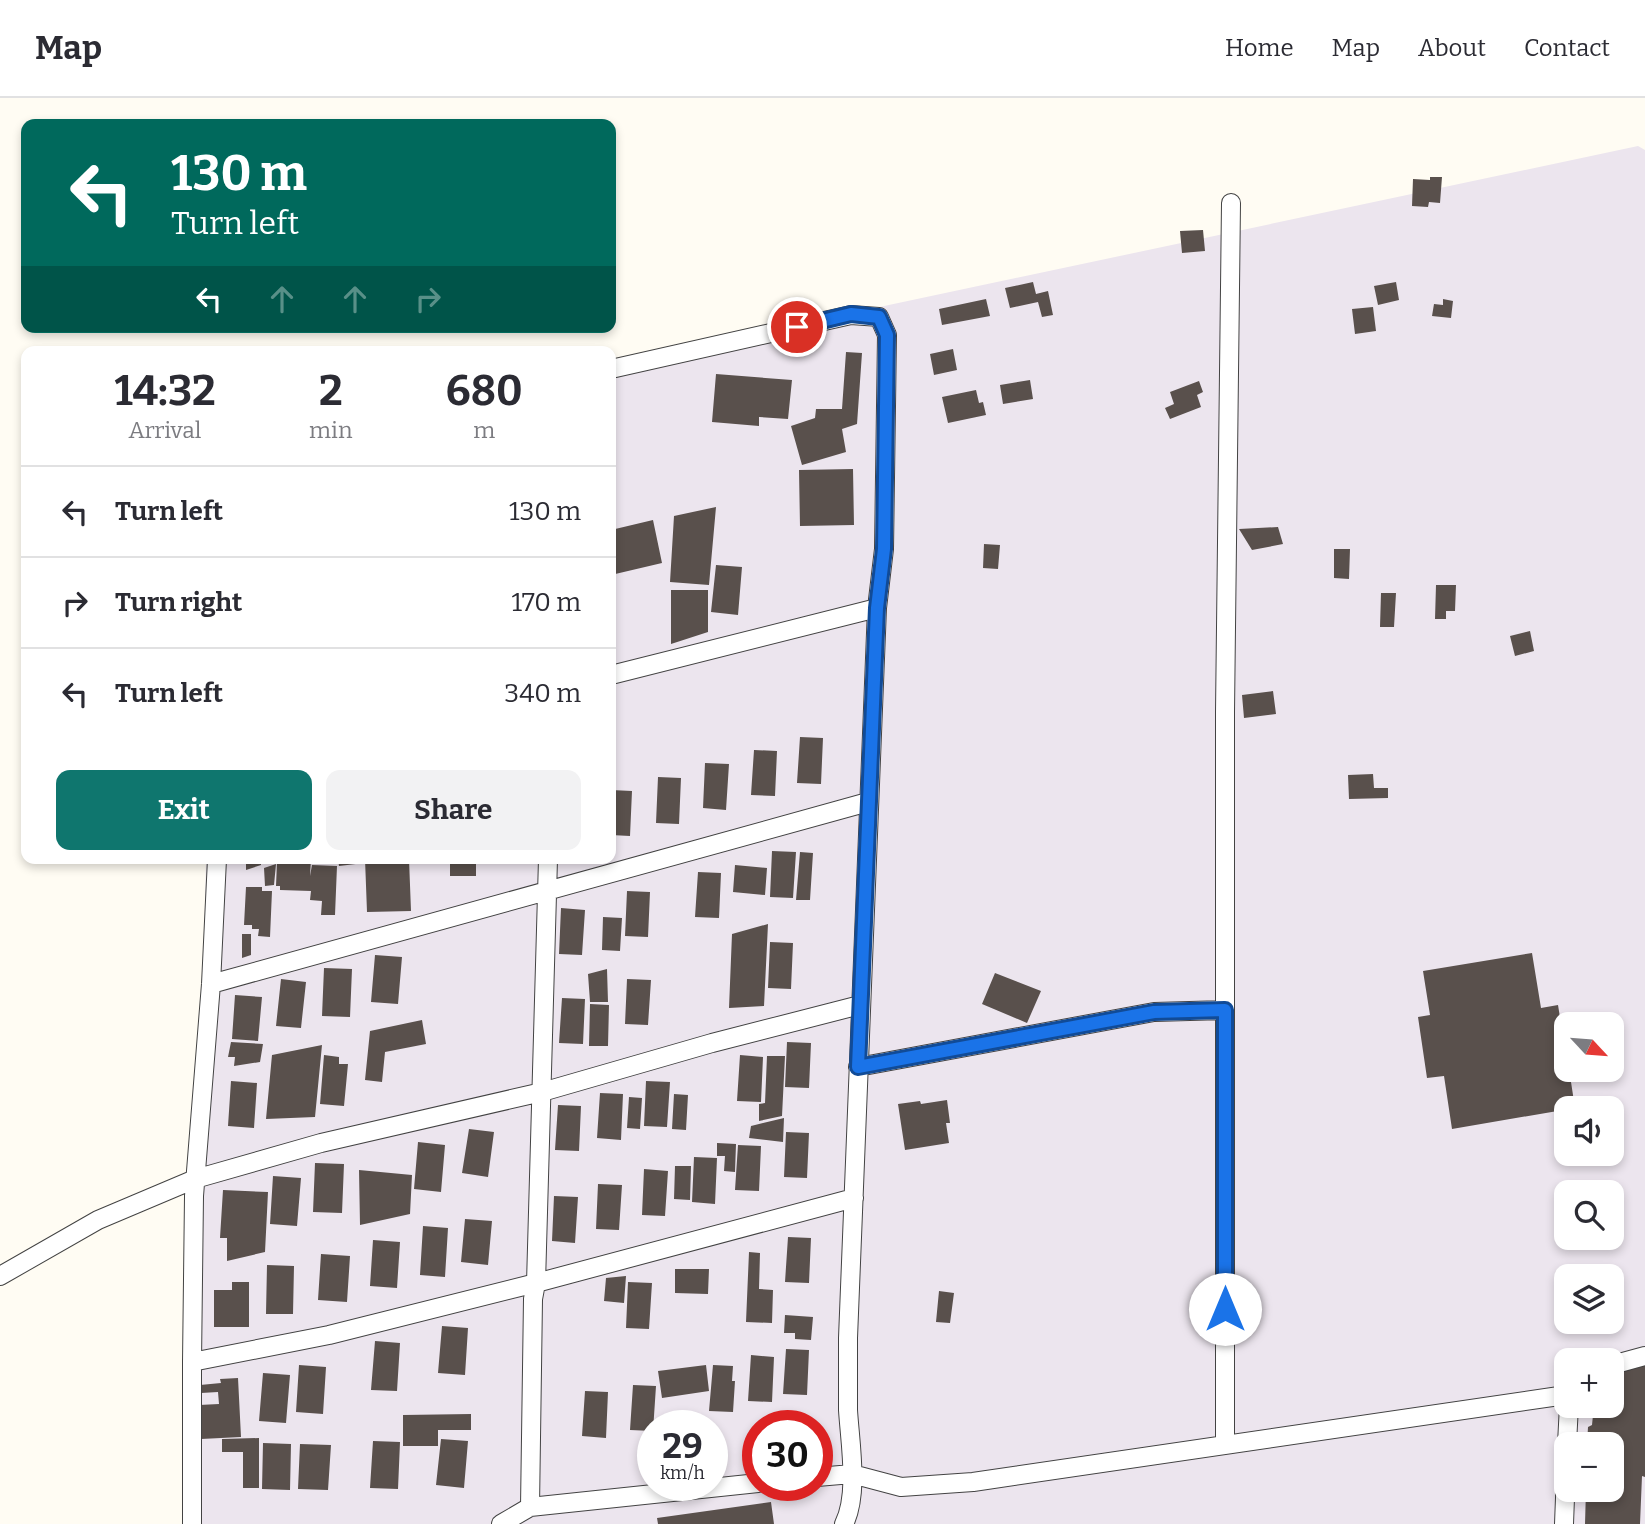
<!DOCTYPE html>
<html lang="en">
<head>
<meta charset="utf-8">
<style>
	:root { --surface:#fff; --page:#f2f2f3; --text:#2b2b33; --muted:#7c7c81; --line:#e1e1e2; --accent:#0f766e }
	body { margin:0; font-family:Bitter,serif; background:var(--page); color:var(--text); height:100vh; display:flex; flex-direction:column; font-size:26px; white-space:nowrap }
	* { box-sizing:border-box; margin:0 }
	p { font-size:23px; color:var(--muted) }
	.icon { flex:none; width:38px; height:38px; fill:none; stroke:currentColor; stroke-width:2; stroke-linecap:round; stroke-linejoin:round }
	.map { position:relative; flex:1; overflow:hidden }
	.details { position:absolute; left:21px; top:248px; width:595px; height:518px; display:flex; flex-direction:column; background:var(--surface); border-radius:14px; box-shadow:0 4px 10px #0003 }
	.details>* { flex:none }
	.banner { position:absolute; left:21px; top:21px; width:595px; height:214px; border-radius:14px; box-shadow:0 4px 10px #0003; background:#00695c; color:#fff; overflow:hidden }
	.needle { width:46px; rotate:116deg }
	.tools { position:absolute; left:1554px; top:914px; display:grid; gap:14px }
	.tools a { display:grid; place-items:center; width:70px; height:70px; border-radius:14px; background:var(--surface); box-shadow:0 4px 10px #0003; font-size:35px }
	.speed { position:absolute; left:637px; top:1312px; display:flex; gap:14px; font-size:35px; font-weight:700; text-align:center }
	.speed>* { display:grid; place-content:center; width:91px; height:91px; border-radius:50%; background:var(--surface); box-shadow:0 4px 10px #0003; line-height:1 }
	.speed small { font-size:18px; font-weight:400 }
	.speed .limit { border:10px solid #d22; background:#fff; color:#111 }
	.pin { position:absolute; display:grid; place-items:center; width:60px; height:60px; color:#fff; margin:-30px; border:4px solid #fff; border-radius:50%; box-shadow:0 2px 7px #0007 }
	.me { position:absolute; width:77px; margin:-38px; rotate:0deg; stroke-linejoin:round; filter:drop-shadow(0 0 5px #0008) }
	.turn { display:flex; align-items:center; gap:24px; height:147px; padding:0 35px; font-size:32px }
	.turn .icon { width:91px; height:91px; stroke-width:2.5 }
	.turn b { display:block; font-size:49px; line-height:60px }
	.lanes { display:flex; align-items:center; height:66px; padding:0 35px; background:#0003; justify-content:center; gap:35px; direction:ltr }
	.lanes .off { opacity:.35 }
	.eta { display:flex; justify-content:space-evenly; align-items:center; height:119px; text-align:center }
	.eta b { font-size:42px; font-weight:700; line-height:49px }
	.button { display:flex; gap:14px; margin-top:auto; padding:14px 35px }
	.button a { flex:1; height:80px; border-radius:14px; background:var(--accent); color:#fff; font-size:28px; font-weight:700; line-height:80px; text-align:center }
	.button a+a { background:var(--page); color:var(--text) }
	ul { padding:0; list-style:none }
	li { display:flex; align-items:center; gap:21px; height:91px; padding:0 35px; border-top:2px solid var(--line) }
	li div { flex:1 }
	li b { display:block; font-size:26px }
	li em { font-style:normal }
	header { display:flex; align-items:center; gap:42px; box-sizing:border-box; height:98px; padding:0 35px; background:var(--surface); border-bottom:2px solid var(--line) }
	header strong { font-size:33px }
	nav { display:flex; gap:38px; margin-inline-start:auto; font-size:24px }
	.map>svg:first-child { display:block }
	.industrial { fill:#ece5ee; fill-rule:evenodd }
	.building { fill:#59504c }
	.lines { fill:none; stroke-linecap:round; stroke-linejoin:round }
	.minor-casing { stroke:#434343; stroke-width:20 }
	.minor { stroke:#fff; stroke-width:18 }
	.route-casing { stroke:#114b97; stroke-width:18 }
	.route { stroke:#1a73e8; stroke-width:12 }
</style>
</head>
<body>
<header>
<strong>Map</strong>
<nav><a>Home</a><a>Map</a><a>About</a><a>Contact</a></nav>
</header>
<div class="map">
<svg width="1645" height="1426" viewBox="0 0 1645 1426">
	<rect width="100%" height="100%" fill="#fffcf3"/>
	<path class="industrial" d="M1638 48 1645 52V1426H191L206 761H611V266ZM1566 926H1612V971H1566ZM1566 1010H1612V1055H1566ZM1566 1094H1612V1139H1566ZM1566 1178H1612V1223H1566ZM1566 1262H1612V1307H1566ZM653 1328H712V1388H653ZM758 1328H817V1388H758ZM1566 1346H1612V1391H1566Z"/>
	<path class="building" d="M1430 79H1442L1440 105 1429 104 1428 109 1412 108 1413 81 1430 82Z
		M1203 132 1205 153 1182 155 1180 133Z
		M1033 184 1036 196 1048 193 1053 217 1042 219 1038 204 1010 210 1005 190Z
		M1396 184 1399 202 1378 207 1374 188Z
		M986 201 990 218 942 227 939 211Z
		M1443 201 1453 203 1451 220 1432 218 1434 206 1443 207Z
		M1373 209 1376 233 1355 236 1352 211Z
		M953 251 957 272 934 277 930 256Z
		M846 254 862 255 857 326 842 331 846 354 802 367 791 328 815 320 816 311H842Z
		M716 276 792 282 788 321 759 319V328L712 324Z
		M1030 282 1033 301 1003 306 1000 287Z
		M1199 283 1203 294 1197 297 1201 309 1170 321 1165 310 1174 306 1170 294Z
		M976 292 979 305 983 304 986 317 948 325 942 299Z
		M853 371 854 427 800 428 799 372Z
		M716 409 709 487 670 484 674 418Z
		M653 422 662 465 611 477V432Z
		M1278 429 1283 446 1252 452 1239 431Z
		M984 446 1000 447 998 471 983 470Z
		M1334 451H1350L1349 481 1334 480Z
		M716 467 742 469 738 517 711 514Z
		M1436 487H1456L1455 513H1446V521H1435Z
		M671 492H708V534L671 546Z
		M1381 495H1396L1394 529H1380Z
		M1530 533 1534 553 1515 558 1510 538Z
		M1273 593 1276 616 1244 620 1242 597Z
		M800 639 823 640 821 686 797 685Z
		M754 652 777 653 775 698 751 697Z
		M705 665 729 666 726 712 703 710Z
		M1373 676 1374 690H1388V700L1349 701 1348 677Z
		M658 679 681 680 679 726 656 725Z
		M611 692 632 693 630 738 611 737Z
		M772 753 796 754 793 800 770 799Z
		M800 754 813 755 810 802H796Z
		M246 761H261V767L246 772Z
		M290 761H311L310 778 312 767 337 768 335 817H321L322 803 310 802 311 793 280 792V788H276L277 764Z
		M338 761H364V765L339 768Z
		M365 761H409L411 813 367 814Z
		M450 761H476V778H450Z
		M276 766 274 787 265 788 264 770Z
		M735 767 767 770 765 797 733 794Z
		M698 774 721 775 719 820 695 819Z
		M246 789H262V793H272L270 839 258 838 259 831H252V827H244Z
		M627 793 650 794 648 839 625 838Z
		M561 810 585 812 582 857 559 856Z
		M603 819 622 820 620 853 602 852Z
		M768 826 764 908 729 910 732 836Z
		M242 836H251V857L242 860Z
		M770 844 793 845 791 891 768 890Z
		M1532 855 1541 910 1558 907 1566 956V971H1569L1575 1010 1452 1031 1444 978 1427 980 1418 919 1430 917 1423 873Z
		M375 857 402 859 398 906 371 904Z
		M324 870 352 871 350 919 322 918Z
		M607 871 608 904H590L588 876Z
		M995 875 1041 893 1027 925 982 906Z
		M281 881 306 884 301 930 276 928Z
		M627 881 651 882 648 927 625 926Z
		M235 897 262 899 258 943 232 941Z
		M562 900 585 901 583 946 559 945Z
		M590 906 609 907 608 948H589Z
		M422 922 426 946 385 954 382 984 365 982 370 933Z
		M231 944 263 946 260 964 234 968 235 959H228Z
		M787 944 811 945 809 990 785 989Z
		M322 947 315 1019 266 1021 272 957Z
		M324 957 339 959V966H348L344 1008 320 1006Z
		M740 957 763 959 761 1004 737 1003Z
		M767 958H785L782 1018 759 1023V1006L765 1005Z
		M231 983 257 985 254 1030 228 1028Z
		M646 983 670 984 667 1029 644 1028Z
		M600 995 623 996 621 1042 597 1040Z
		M674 996 688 997 686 1032 672 1031Z
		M629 999 642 1000 640 1031 627 1030Z
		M947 1002 950 1025H946L949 1045 905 1052 898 1006 920 1003 921 1006Z
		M558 1007 581 1008 579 1053 555 1052Z
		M784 1020 783 1044 749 1040 751 1028Z
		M469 1031 494 1034 488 1079 462 1075Z
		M786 1034 809 1035 807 1080 784 1079Z
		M418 1044 445 1047 441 1094 414 1091Z
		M717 1045 736 1046 735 1074 724 1073 725 1058H717Z
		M738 1047 761 1048 759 1093 735 1092Z
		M694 1059 717 1060 715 1106 692 1104Z
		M315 1065 344 1066 342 1115 313 1114Z
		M675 1068H691L690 1102 674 1101Z
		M644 1071 668 1073 665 1118 642 1117Z
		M359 1072 412 1077 410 1116 360 1127Z
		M273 1078 301 1080 297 1128 270 1126Z
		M598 1086 622 1087 619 1132 596 1131Z
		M223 1092 268 1094 265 1154 227 1163V1140H220Z
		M554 1098 578 1099 575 1145 552 1143Z
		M465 1121 492 1123 488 1167 461 1164Z
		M423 1128 448 1130 445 1179 420 1177Z
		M788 1139 811 1140 809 1185 785 1184Z
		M373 1142 400 1144 397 1190 370 1188Z
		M749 1154 760 1155 759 1191 773 1192 772 1225 746 1224Z
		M321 1156 350 1158 347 1204 318 1202Z
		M267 1167 294 1168 293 1216H266Z
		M675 1171H709L708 1196 675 1195Z
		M626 1178 624 1205 604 1203 606 1180Z
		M232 1184H249V1229H214V1192H232Z
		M628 1184 652 1185 649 1231 626 1230Z
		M939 1193 954 1195 950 1225 936 1224Z
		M785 1217 813 1219 811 1242 795 1241V1235H784Z
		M442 1228 468 1230 465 1277 438 1275Z
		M375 1243 400 1245 397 1293 371 1292Z
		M786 1251 809 1252 807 1297 783 1296Z
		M751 1257 774 1259 772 1304 748 1303Z
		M1645 1266V1379L1642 1378 1640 1426H1585L1586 1391H1612V1346H1587L1588 1329 1592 1327 1594 1307H1612V1276Z
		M299 1267 326 1269 323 1316 296 1314Z
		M706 1267 709 1293 662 1300 658 1273Z
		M713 1267 733 1268 732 1283H735L733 1314 709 1313Z
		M263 1275 290 1277 286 1325 259 1323Z
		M238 1280 241 1339 201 1341 199 1307 219 1306 218 1294 201 1295 200 1287 221 1285 220 1281Z
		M633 1287 656 1288 653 1333 630 1332Z
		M585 1293 608 1294 606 1340 582 1338Z
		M471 1316V1332H438V1348H403V1317Z
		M259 1340V1390H243V1354H222V1341Z
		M441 1341 468 1343 464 1390 436 1387Z
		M373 1343 400 1344 398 1391 370 1390Z
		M263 1345 291 1346 290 1392 262 1391Z
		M300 1346 331 1347 328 1392 298 1391Z
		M771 1404 774 1426H658L657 1420Z"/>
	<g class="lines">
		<defs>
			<path id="minor" d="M611 271 851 217 879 219 887 237 884 451 877 510 848 1240C848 1264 848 1288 848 1312 850 1345 859 1396 844 1426
				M611 577 877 510
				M211 886 868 704
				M858 969 1154 914 1225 912
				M0 1178 98 1122 195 1081 321 1045 542 994 712 945 860 907
				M192 1264 194 1098 211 886 217 761
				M1612 1267 1645 1258
				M1567 1346 1569 1307
				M1225 1347V614L1231 105
				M817 1379 852 1376 901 1389 973 1384 1566 1297
				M530 1409 533 1201 536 1185 548 761
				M192 1426V1264L329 1237 536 1185 854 1100
				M501 1426 530 1409 758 1385
				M1564 1426 1566 1374"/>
		</defs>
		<use href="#minor" class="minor-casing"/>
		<use href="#minor" class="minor"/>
	</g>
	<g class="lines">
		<defs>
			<path id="route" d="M797 229 851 216 879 219 887 237 884 451 877 510 858 969 1154 914 1225 912V1211"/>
		</defs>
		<use href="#route" class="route-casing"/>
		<use href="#route" class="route"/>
	</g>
</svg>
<div class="tools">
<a><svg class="needle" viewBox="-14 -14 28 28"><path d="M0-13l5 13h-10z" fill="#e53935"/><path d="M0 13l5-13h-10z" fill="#7c7c81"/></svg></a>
<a><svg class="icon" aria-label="sound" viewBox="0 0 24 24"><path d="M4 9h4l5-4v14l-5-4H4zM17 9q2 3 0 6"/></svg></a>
<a><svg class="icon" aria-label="search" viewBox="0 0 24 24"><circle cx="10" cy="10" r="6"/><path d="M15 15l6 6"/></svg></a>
<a><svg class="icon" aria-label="layers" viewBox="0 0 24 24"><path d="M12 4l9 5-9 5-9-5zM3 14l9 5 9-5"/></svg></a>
<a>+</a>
<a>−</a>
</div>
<div class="speed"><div>29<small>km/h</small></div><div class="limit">30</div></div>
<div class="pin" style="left:797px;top:229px;background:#d93025"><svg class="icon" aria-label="arrive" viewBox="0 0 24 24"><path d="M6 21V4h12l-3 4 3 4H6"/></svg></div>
<svg class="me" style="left:1225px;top:1211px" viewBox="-20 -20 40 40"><circle r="19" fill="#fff"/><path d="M0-13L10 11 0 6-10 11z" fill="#1a73e8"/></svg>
<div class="banner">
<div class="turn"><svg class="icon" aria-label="left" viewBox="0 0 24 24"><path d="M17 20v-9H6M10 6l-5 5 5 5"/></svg><div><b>130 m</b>Turn left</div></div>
<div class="lanes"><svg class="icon" aria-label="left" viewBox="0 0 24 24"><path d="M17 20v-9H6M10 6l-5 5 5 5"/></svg><svg class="icon off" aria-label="ahead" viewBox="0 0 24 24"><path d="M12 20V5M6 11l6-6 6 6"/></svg><svg class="icon off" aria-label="ahead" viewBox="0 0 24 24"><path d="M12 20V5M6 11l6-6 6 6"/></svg><svg class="icon off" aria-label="right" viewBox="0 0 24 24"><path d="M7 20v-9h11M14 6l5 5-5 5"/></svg></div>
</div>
<section class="details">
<div class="eta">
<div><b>14:32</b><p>Arrival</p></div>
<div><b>2</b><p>min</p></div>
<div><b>680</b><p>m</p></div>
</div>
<ul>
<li><svg class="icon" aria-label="left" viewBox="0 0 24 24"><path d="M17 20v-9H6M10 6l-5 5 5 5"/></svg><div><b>Turn left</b></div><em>130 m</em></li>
<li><svg class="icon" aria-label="right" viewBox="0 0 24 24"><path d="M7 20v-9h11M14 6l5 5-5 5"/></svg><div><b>Turn right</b></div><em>170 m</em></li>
<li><svg class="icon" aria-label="left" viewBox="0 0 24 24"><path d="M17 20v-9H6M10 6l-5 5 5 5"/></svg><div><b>Turn left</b></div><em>340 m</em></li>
</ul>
<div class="button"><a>Exit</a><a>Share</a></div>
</section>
</div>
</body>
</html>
